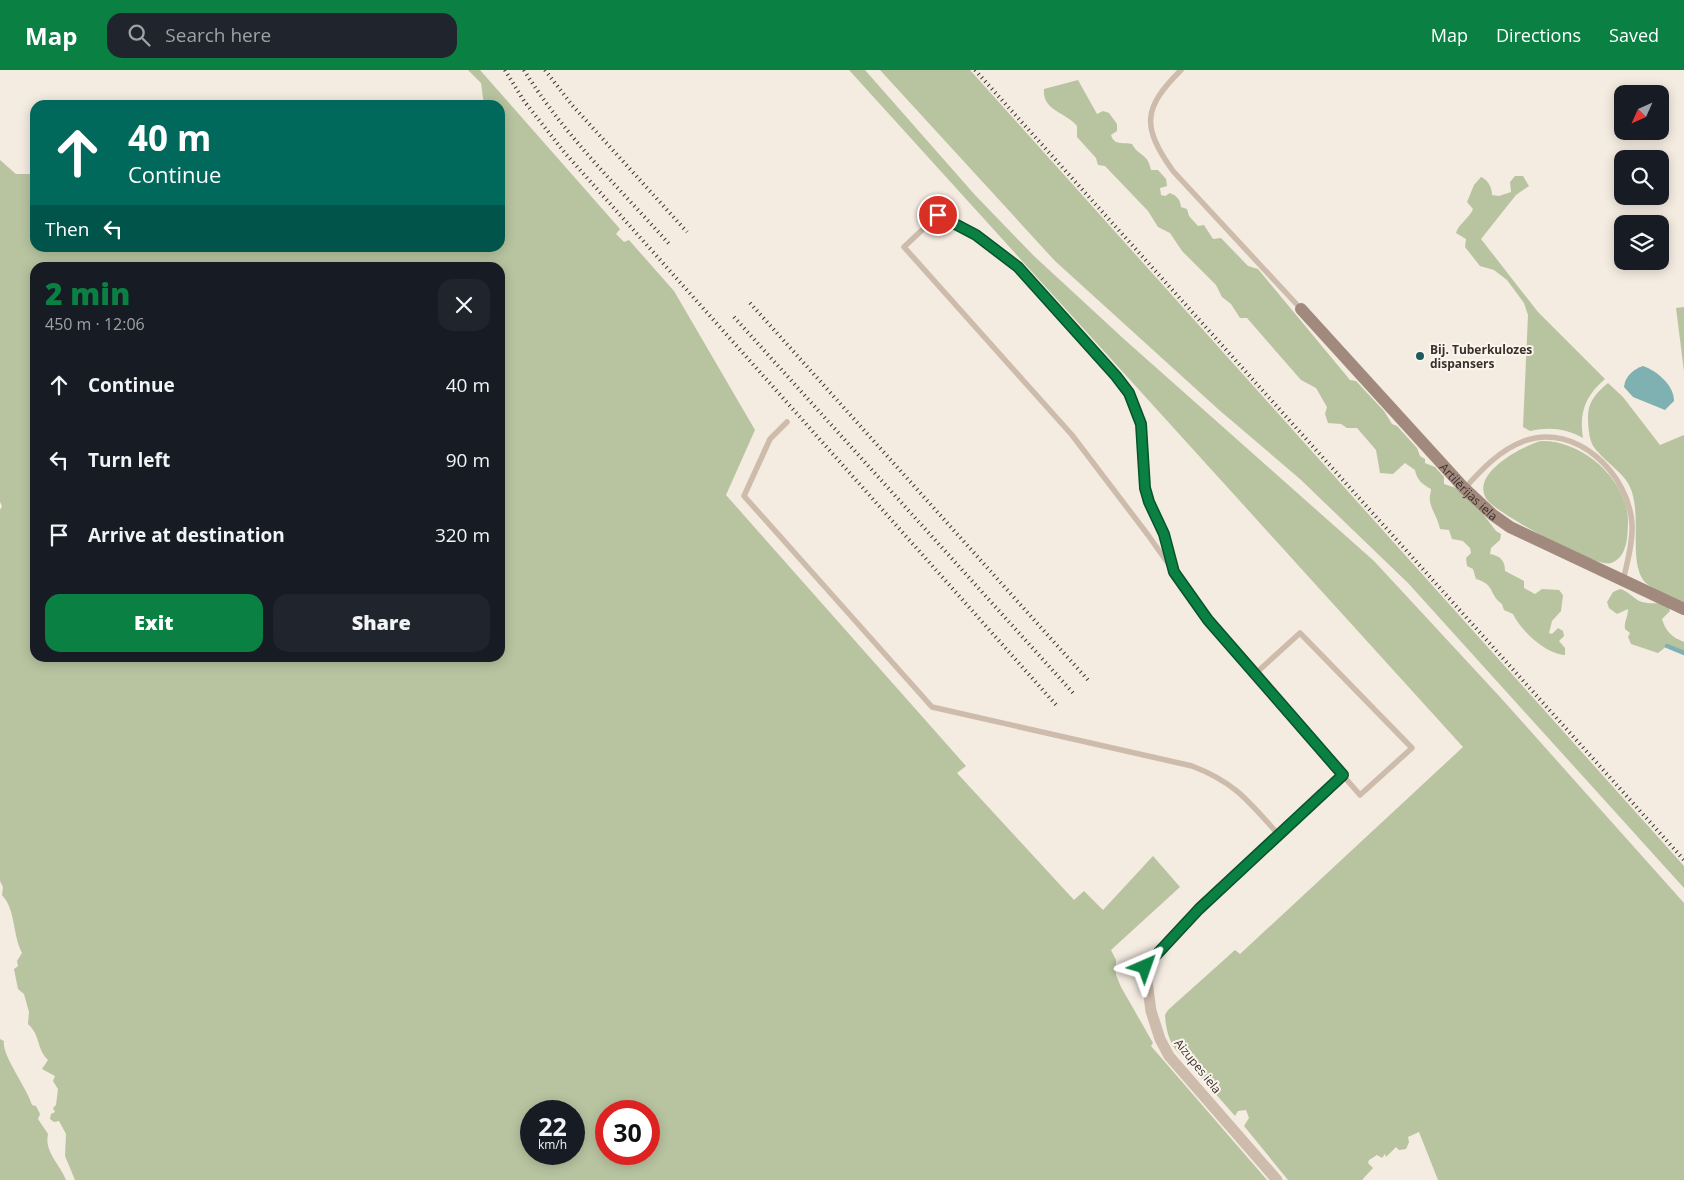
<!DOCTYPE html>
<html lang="en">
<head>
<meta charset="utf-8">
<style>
	:root { --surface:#171b24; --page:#20242c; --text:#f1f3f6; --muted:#9ea1a6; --accent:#0b8043 }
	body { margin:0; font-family:"Open Sans",sans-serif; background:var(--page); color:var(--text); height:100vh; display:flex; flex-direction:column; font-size:19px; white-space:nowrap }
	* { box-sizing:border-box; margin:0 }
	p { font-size:16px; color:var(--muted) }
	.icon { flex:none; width:28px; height:28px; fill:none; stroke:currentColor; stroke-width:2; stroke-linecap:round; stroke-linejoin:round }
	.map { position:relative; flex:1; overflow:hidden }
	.details { position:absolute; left:30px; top:192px; width:475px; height:400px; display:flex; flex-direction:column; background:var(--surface); border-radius:15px; box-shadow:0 2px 12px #0003 }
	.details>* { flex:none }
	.top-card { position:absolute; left:30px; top:30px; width:475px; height:152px; border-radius:15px; box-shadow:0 2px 12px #0003; background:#00695c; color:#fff; overflow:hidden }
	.needle { width:32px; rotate:225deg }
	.controls { position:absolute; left:1614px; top:15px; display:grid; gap:10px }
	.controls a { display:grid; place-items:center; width:55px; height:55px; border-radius:10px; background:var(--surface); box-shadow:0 2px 12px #0003; font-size:25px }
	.speed { position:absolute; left:520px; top:1030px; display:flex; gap:10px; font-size:25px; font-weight:700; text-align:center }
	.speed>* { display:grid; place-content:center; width:65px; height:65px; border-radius:50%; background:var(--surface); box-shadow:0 2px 12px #0003; line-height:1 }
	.speed small { font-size:12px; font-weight:400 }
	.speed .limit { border:8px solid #d22; background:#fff; color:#111 }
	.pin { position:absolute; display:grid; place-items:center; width:42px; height:42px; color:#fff; margin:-21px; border:2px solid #fff; border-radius:50%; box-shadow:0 1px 5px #0007 }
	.me { position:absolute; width:55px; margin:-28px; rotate:43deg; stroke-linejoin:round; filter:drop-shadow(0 0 4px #0008) }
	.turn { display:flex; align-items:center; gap:18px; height:105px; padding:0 15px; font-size:22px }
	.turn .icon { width:65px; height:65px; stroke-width:2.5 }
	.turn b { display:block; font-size:35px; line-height:42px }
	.then { display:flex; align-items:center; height:48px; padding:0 15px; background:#0003; gap:10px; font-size:19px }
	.round { display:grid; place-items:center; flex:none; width:52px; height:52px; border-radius:15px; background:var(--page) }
	.overview { display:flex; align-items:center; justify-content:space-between; height:85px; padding:0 15px }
	h1 { font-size:30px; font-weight:800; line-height:38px; color:var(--accent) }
	.cta { display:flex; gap:10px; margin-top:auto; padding:10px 15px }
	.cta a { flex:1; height:58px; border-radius:15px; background:var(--accent); color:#fff; font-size:20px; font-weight:800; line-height:58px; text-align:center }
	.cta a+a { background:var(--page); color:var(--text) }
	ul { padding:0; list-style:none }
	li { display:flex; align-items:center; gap:15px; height:75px; padding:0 15px }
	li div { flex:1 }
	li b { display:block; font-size:19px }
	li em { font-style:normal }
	header { display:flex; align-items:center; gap:30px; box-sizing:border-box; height:70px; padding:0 25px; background:var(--accent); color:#fff }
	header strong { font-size:24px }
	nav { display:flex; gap:28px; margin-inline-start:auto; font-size:18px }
	.search { width:350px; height:45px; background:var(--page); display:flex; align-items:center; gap:12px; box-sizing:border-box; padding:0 18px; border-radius:15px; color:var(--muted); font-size:19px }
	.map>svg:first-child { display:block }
	.green { fill:#b8c4a0; fill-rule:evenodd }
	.water { fill:#7fb0b2 }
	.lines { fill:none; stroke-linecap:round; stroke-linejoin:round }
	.stream { stroke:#7fb0b2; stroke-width:4.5 }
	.lane { stroke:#cdbbac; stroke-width:5.5 }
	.street { stroke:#cdbbac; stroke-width:11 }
	.secondary { stroke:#a18a7d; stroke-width:12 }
	.rail { stroke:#3b302b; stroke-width:4; stroke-dasharray:1 4; stroke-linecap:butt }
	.route-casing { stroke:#07532c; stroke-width:12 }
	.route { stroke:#0b8043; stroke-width:9 }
	.poi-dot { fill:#1f5a5e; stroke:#fbf5ee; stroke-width:2 }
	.labels { text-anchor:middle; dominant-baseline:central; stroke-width:4; stroke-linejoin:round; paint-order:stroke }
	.poi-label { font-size:12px; font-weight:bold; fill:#3b302b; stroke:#fbf5ee; text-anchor:start }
	.street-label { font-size:12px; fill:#3b302b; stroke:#fbf5ee }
</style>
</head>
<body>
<header>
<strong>Map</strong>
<div class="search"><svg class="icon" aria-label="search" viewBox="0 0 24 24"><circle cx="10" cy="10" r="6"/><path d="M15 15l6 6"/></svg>Search here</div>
<nav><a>Map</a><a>Directions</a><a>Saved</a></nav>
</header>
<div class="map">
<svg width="1684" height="1110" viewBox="0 0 1684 1110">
	<rect width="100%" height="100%" fill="#f4ebe1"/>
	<path class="green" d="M468 0H480L620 159 616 164 624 172 629 170 674 221 755 360 726 425 966 696 957 703 1074 830 1084 821 1103 840 1153 786 1180 817 1111 880 1116 890V905L1121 917 1153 973 1151 976 1267 1110H75L65 1086 66 1064 59 1051 54 1052 50 1049 51 1044 55 1042 53 1038 56 1035 58 1019 53 1011 55 1006 42 999 48 990C36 978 41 966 28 954L29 942 24 924 18 919 14 899 18 896 17 891 22 883C12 864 16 840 2 825L3 817 0 811V440L2 436 0 432V90L16 104H35V178H500V35H484L481 13ZM35 198H500V588H35ZM531 1041H574V1084H531ZM606 1041H649V1084H606Z
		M849 0H865L975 125 1034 186 1125 270 1374 491 1500 627 1684 833V1110H1438L1419 1062 1408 1067 1409 1072 1406 1079 1399 1080 1396 1077 1386 1087 1385 1084 1382 1088 1377 1085 1369 1090 1368 1093 1373 1098 1362 1110H1288L1244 1056 1249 1048 1246 1040 1238 1041 1235 1046 1184 988C1170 977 1166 962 1165 945L1168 940 1235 880 1240 884 1463 677Z
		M880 0H970L1684 796V818L1408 513 1300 409 1218 339 1055 191Z
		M1078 10 1097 44 1103 41 1109 43 1117 54V61L1111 65C1114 76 1124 72 1132 74 1138 86 1148 83 1151 100H1158L1166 109 1167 116 1160 118 1161 125 1165 126 1170 123C1177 126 1180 129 1181 137L1187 139 1189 146 1198 156 1204 155 1213 169 1221 168 1248 196 1258 199 1350 310 1356 311 1384 341 1392 354 1397 356 1417 378 1420 386 1425 389V393L1435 397 1444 407V414L1456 418 1483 444 1496 461 1501 464 1500 470 1491 478 1490 484C1500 486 1505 490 1505 501L1524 511V518L1535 524 1542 519 1559 520 1563 525 1561 541 1552 551 1549 563 1552 564 1558 558 1563 561 1564 566 1559 571 1565 578V585C1546 584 1521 561 1513 544L1504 540 1502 534C1489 525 1495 514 1476 509L1473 499 1467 496 1466 488 1471 483 1470 478 1463 471 1452 469 1449 460 1440 459C1438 448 1432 442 1430 431 1429 427 1431 423 1431 419 1422 414 1417 410 1415 400L1405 393 1393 404 1380 403 1376 380 1357 358H1347L1341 354 1328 353 1325 344 1327 337 1316 318 1301 310 1247 248H1240L1231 234 1222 227 1216 215 1182 181 1170 163 1158 157 1148 141 1105 96 1098 95 1096 88 1077 67V56C1066 42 1042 41 1044 19Z
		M1515 106H1523L1529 116 1516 125 1481 169 1538 242 1605 309C1585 326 1579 343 1583 368 1565 358 1549 357 1530 361L1523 357 1528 245 1524 233 1507 210 1494 200 1480 196 1465 177 1466 169 1456 163C1459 153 1469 149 1473 139L1467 132 1474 115 1481 107C1488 110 1492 117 1492 125L1499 126 1511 122 1510 112Z
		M1684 237V301L1676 238Z
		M1608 313 1623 327 1660 375 1684 365V533C1672 527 1657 522 1647 514 1626 496 1644 443 1629 415 1623 403 1607 393 1598 382 1592 376 1590 370 1589 362 1586 338 1589 329 1608 313Z
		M1541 371C1577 370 1616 400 1626 436 1629 446 1628 458 1627 469 1625 480 1622 489 1611 493 1597 499 1499 444 1488 431 1467 405 1522 376 1541 371Z
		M1620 519C1629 521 1633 529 1642 532 1649 534 1655 533 1663 533L1669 537 1670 541 1662 549C1666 562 1672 567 1684 572V583L1667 576 1658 583 1631 574 1628 567 1630 563 1625 559C1624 551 1628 547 1628 539L1617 544 1609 538 1607 532 1613 522Z
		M0 969 4 971C1 984 27 1018 32 1035L36 1036 40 1044 38 1049 48 1064C44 1082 60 1094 66 1110H0Z"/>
	<path class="water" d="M1643 296C1657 301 1674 315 1674 331L1665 340 1633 327 1624 317C1625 306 1634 299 1643 296Z"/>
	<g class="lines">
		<path class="stream" d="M1667 576 1684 583"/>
		<path class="lane" d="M1181 0C1143 38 1141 56 1173 101L1301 239
			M787 352 770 369 744 426 932 637 1192 696C1236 713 1248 731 1279 765
			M1465 418C1482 399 1500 380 1524 371 1576 352 1629 404 1632 454 1633 473 1627 493 1623 511
			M1174 502 1164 464 1149 432 1145 418 1144 377 1137 338 1116 306 1018 197 976 165 938 145 904 177 1072 365 1148 465 1208 550 1360 725 1412 678 1300 563 1255 604
			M1199 839 1343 705"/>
		<path class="street" d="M1199 839 1145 897 1151 941 1160 969 1169 986 1277 1110"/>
		<path class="secondary" id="s1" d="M1301 239 1464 418 1493 445 1510 457 1684 539"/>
		<path class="rail" d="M505 0 524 31 565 83 1057 636
			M524 0C564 65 620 119 671 176
			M545 0 572 35 687 162
			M975 0 1684 790
			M750 233 1088 610
			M734 247 1074 624"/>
	</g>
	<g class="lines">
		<defs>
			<path id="route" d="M938 145 976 165 1018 197 1116 306 1129 323 1141 354 1145 418 1149 432 1164 464 1174 502 1208 550 1343 705 1199 839 1145 897"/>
		</defs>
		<use href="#route" class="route-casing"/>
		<use href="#route" class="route"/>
	</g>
	<circle class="poi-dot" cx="1420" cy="286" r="5"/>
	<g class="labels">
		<g class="poi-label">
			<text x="1430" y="279">Bij. Tuberkulozes<tspan x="1430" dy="14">dispansers</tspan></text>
		</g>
		<g class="street-label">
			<text stroke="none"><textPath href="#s1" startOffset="248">Artilērijas iela</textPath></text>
			<text transform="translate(1198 996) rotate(51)">Aizupes iela</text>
		</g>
	</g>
</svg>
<div class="controls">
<a><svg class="needle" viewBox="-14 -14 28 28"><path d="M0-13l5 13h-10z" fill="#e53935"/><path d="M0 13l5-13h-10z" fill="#9ea1a6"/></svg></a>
<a><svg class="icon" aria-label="search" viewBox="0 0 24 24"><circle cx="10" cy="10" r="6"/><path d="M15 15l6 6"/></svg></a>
<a><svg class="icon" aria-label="layers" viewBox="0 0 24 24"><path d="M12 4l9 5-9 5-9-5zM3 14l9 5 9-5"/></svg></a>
</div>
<div class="speed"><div>22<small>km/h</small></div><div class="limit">30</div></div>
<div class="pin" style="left:938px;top:145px;background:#d93025"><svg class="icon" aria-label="arrive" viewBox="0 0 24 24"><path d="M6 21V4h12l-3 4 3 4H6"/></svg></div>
<svg class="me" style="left:1145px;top:897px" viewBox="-20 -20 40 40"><path d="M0-17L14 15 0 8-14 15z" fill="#0b8043" stroke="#fff" stroke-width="4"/></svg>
<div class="top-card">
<div class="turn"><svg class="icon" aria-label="ahead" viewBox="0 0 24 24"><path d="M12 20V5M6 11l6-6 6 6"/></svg><div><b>40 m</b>Continue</div></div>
<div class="then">Then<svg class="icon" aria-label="left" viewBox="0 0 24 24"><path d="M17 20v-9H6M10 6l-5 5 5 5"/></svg></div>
</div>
<section class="details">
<div class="overview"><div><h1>2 min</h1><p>450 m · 12:06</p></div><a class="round"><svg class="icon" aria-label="close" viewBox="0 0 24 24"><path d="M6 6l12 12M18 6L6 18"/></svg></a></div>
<ul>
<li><svg class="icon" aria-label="ahead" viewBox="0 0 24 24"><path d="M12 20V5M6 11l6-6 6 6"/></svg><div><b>Continue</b></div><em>40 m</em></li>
<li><svg class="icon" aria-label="left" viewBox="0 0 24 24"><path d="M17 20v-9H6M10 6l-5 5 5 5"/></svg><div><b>Turn left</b></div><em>90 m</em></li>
<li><svg class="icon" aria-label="arrive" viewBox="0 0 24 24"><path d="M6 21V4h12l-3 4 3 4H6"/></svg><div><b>Arrive at destination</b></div><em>320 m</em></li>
</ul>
<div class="cta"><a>Exit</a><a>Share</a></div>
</section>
</div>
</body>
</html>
